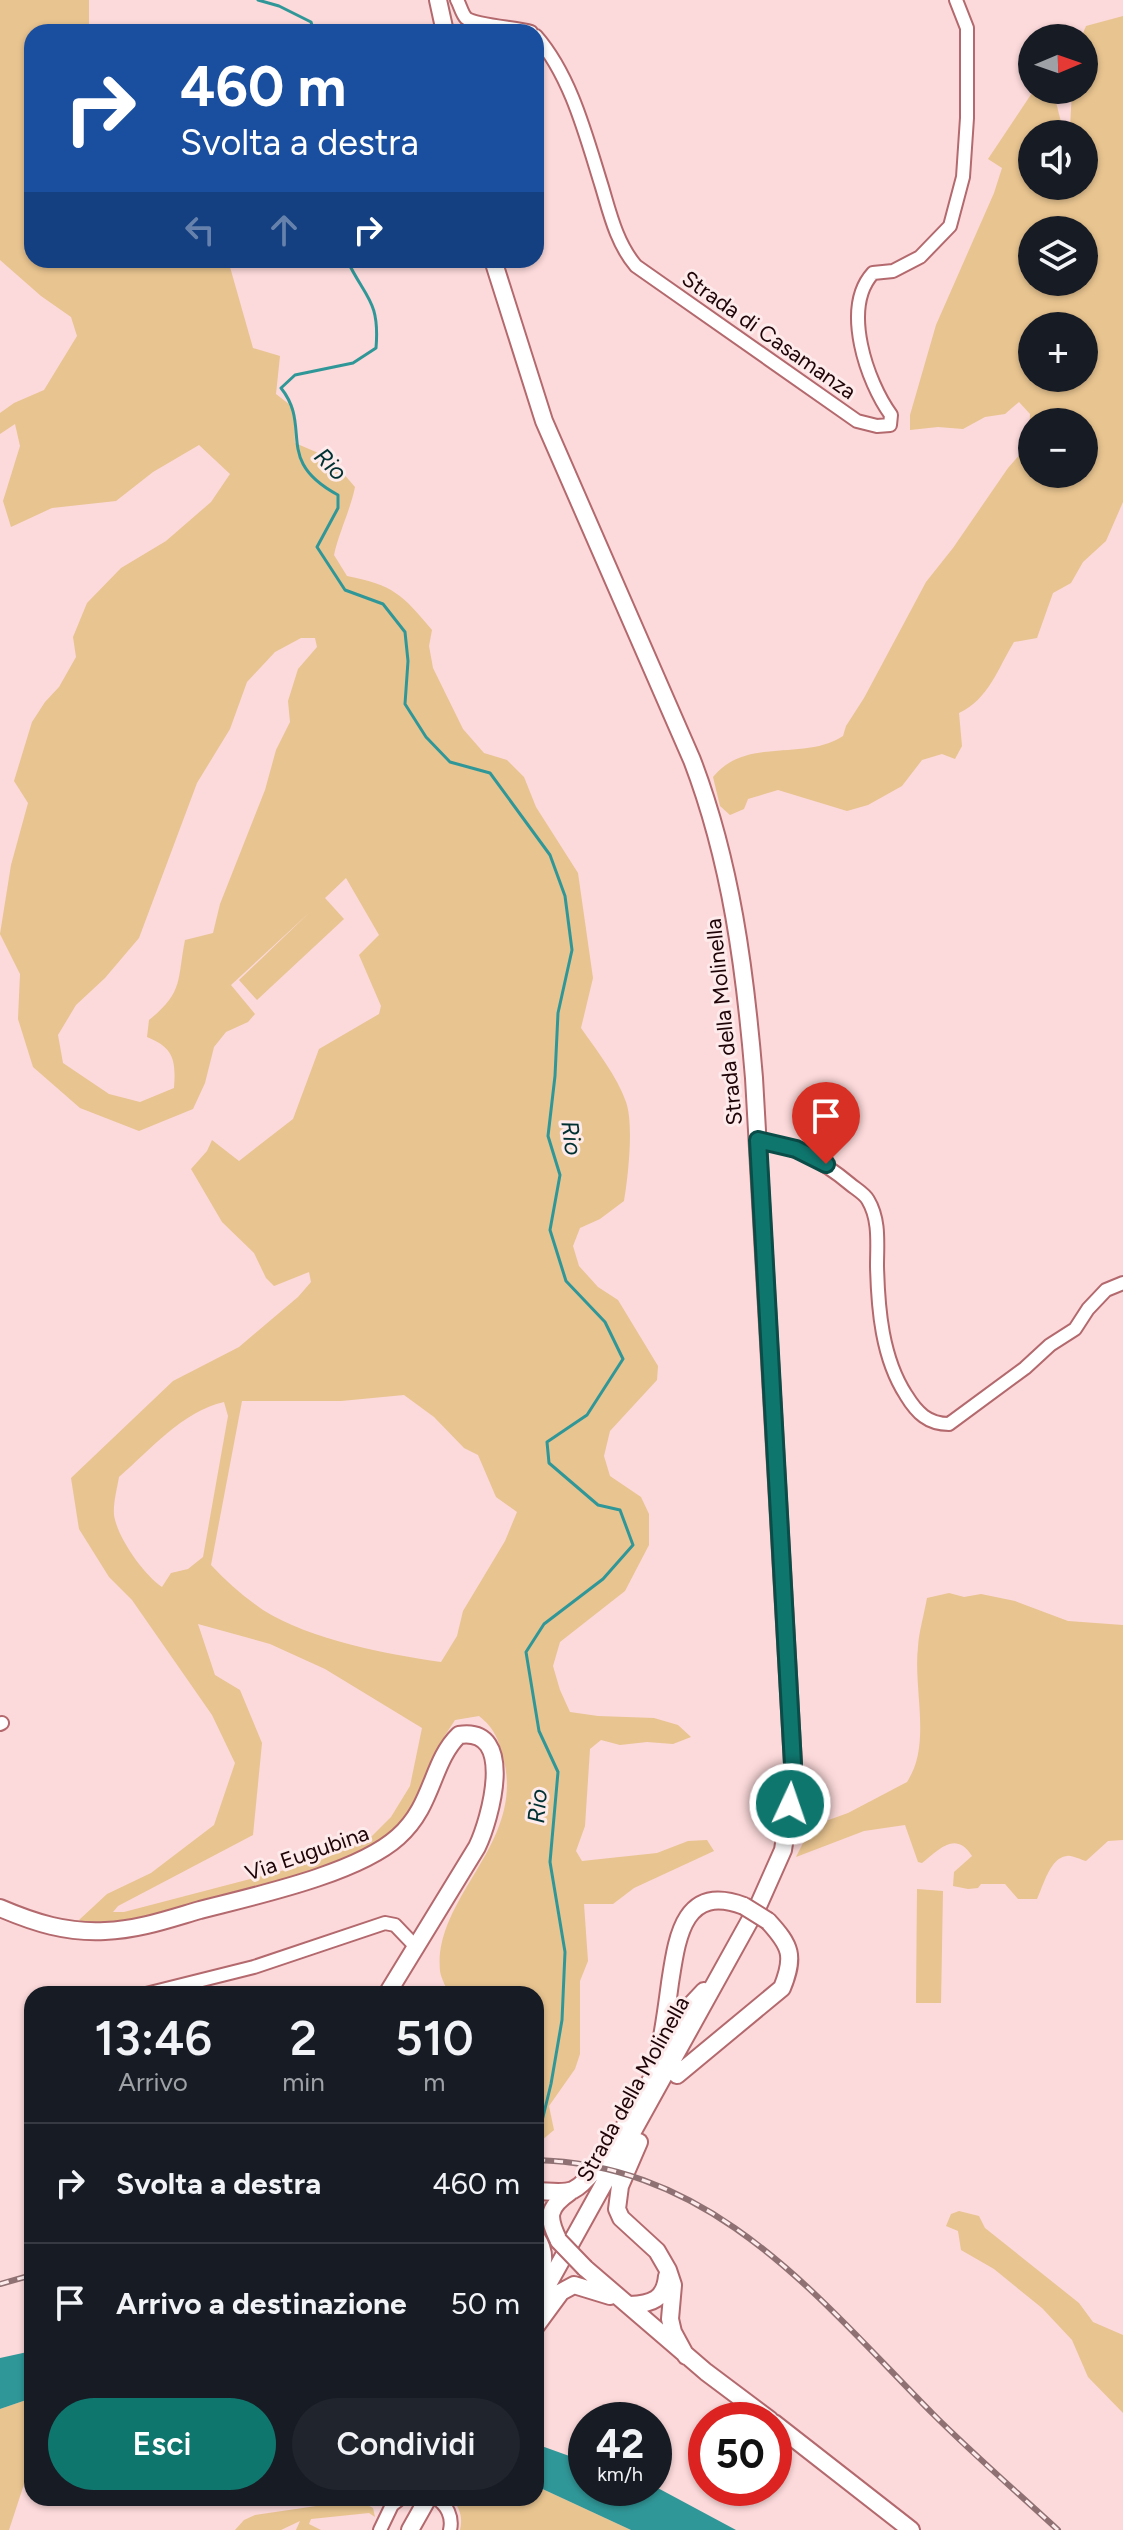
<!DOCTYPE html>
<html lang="it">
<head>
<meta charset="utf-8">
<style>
	:root { --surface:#171b24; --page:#20242c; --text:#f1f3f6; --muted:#9ea1a6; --line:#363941; --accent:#0f766e }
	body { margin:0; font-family:Figtree,sans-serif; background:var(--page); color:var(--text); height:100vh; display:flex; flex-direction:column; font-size:30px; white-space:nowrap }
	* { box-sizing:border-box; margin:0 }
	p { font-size:26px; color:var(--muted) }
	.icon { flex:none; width:44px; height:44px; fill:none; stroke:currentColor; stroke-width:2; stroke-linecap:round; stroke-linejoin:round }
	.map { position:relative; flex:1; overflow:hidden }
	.drawer { position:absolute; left:24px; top:1986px; width:520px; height:520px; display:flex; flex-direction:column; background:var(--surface); border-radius:24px; box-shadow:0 2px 6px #0004 }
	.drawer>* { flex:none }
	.guide { position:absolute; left:24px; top:24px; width:520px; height:244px; border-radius:24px; box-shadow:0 2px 6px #0004; background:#1a4fa0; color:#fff; overflow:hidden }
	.needle { width:52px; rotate:88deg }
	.controls { position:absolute; left:1018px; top:24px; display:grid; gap:16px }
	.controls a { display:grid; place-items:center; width:80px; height:80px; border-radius:50%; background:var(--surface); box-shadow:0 2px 6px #0004; font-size:40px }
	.speed { position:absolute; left:568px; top:2402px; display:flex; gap:16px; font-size:40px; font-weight:700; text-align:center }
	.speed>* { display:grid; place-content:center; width:104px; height:104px; border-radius:50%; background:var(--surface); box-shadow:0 2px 6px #0004; line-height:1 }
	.speed small { font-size:20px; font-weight:400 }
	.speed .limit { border:12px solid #d22; background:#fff; color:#111 }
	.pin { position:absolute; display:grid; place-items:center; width:68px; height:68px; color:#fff; margin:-82px -34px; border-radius:50% 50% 50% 0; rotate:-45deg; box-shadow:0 0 8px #0007 }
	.pin .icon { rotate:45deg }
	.me { position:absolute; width:88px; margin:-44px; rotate:3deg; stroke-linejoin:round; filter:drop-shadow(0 0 6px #0008) }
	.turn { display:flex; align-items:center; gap:28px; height:168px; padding:0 24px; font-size:36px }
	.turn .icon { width:104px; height:104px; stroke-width:2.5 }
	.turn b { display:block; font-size:56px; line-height:68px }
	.lanes { display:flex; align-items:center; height:76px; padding:0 24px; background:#0003; justify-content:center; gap:40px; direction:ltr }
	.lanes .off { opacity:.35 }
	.eta { display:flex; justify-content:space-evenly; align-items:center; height:136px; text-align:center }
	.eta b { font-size:48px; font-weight:600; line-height:56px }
	.action { display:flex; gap:16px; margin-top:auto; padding:16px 24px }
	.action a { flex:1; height:92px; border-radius:48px; background:var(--accent); color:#fff; font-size:32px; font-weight:600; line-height:92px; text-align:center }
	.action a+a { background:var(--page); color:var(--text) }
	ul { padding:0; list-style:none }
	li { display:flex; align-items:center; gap:24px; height:120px; padding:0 24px; border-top:2px solid var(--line) }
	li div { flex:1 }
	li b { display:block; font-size:30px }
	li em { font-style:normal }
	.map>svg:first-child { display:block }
	.green { fill:#e8c490; fill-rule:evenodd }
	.water { fill:#309798 }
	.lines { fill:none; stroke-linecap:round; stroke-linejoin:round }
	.stream { stroke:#309798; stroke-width:3 }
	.street-casing { stroke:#b3696d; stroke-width:16 }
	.secondary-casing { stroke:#b3696d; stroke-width:20 }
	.street { stroke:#fff; stroke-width:12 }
	.secondary { stroke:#fff; stroke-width:16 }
	.rail-casing { stroke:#907173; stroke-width:6 }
	.rail { stroke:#fdebec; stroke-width:3; stroke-dasharray:9; stroke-linecap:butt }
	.secondary-bridge-casing { stroke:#b3696d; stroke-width:20; stroke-linecap:butt }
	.secondary-bridge { stroke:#fff; stroke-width:16 }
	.route-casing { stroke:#0a4d48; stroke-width:20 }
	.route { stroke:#0f766e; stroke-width:14 }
	.labels { text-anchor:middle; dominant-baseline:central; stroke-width:6; stroke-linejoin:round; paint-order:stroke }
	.street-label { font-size:22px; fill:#1f0407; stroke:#fdebec }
	.water-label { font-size:24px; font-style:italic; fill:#003132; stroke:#fdebec }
</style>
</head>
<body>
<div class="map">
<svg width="1123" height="2530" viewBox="0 0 1123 2530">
	<rect width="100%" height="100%" fill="#fcd9da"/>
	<path class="green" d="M0 0H89V32H32V260H228L253 348 280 356 276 394 294 408 295 443 330 458 355 487C350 511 339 532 334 555L347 576C393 585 402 594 432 630L429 646 433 668 463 729 484 753 507 760 524 777 536 807 578 873 593 978 581 1028C597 1051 617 1076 626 1102 634 1124 628 1178 624 1201L600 1219 580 1228 573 1246 579 1266 598 1287 618 1300 658 1366 657 1380 610 1431 604 1456 610 1476 641 1497 649 1514V1545L625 1591 560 1642 553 1666 560 1690 570 1712 598 1716 654 1718 678 1725 691 1737 673 1744 647 1742 620 1745 601 1740 590 1749 585 1826 576 1851 582 1861 657 1853 688 1841 707 1840 714 1851 634 1888 613 1904H584L588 1961 580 1981V2054L575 2069 549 2106 554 2130 541 2141H536V1994H449C446 1987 441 1978 440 1971 433 1896 527 1843 503 1757 498 1738 494 1728 479 1716L455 1720 444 1737 421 1799 397 1834 324 1868 147 1921 90 1925 79 1920 107 1894 151 1873 214 1825 235 1763 212 1715 132 1600 109 1577 79 1529 71 1478 173 1381 239 1347 298 1297 311 1282 309 1272 274 1286 266 1278 254 1253 222 1222 191 1169 207 1151 212 1140 239 1161 293 1119 319 1049 379 1014 381 1006 359 955 379 935 346 878 325 898 344 919 257 1000 239 980 310 912 231 985 255 1014 248 1022 226 1032 214 1047 205 1083 193 1109 139 1131 80 1108 33 1067 18 1019 20 974 0 934 11 865 28 803 14 781 32 722 45 702 59 687 76 657 73 637 87 603 121 568 166 541 211 502 230 474 199 445 153 472 116 501 52 508 11 527 3 501 20 446 15 424 0 434V413L14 403 44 390 77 336 71 317 41 296 0 260ZM301 638H315L317 647 298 669 288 701 290 722 276 750 265 790 220 904 213 933 185 940C177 980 184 992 149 1020L147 1037C174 1048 176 1060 174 1088L140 1102 109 1094 63 1063 58 1035 76 1005 105 978 139 938 197 783 230 729 247 682 275 652ZM404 1395 434 1417 464 1448 478 1455 496 1497 517 1512 505 1541 463 1611 457 1636 441 1662C386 1654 311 1640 263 1610 244 1597 227 1582 211 1565L242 1401H341ZM224 1402 228 1416 203 1557 188 1569 171 1573 162 1587C144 1575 117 1537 114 1515 113 1503 117 1489 119 1477 150 1450 183 1411 224 1402ZM198 1624 270 1644 325 1669 422 1728 410 1786 391 1817 372 1836 319 1861 124 1912H113L118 1906 253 1835 262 1743 240 1690 215 1675Z
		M1123 16V502L1106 541 1083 562 1071 583 1053 593 1037 638 1014 642C998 668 989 699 959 713L962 746 955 759 942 754 922 760 902 786 868 805 847 811 778 790 748 799 744 809 730 815 720 806 713 777C746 736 803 762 843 736L846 726 864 698 926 582 953 548 1008 468 1029 444 1030 414 1019 402 1005 414 985 417 963 429 938 427 910 430V415L936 325 994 193 1002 168 988 159 1034 90H1053L1061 122 1070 128 1072 90H1084V38H1081L1086 26ZM1084 134V186H1032V134ZM1032 230H1084V282H1032ZM1032 326H1084V378H1032ZM1032 422H1084V474H1032Z
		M949 1593 964 1597 981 1594 1015 1601 1068 1621 1123 1625V1840L1108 1841 1086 1861C1081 1860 1072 1855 1067 1856 1050 1857 1043 1887 1037 1899H1018L1005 1884H981L978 1888 968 1889 953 1886 954 1872 972 1856C955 1830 939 1850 922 1863L918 1862 905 1825 864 1831 796 1857 808 1833 823 1822 848 1813 907 1782C932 1745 913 1689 918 1647 919 1631 924 1615 927 1598Z
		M917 1889 943 1891 941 2003H916Z
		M959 2211 979 2216 985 2228 1079 2303 1093 2322 1123 2335V2413L1088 2377 1072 2340 1042 2308 994 2269 961 2250 958 2231 946 2226 951 2214Z
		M32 2398V2470L29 2469 9 2530H0V2409Z
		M536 2486 631 2530H460C463 2517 460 2508 451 2498H536Z
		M350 2501 362 2502 373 2508 375 2517 369 2513 311 2519 309 2524 321 2530H296L300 2521 281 2530H235L244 2520 255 2515Z"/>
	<path class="water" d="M32 2351V2398L0 2409V2358Z
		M536 2444 586 2462V2488L654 2486 736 2530H631L536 2486Z"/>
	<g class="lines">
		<path class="stream" d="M258 0 279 6 311 22 314 32
			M347 260C365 298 380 300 376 348L353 363 295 375 281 388C313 428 273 460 338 495V508L317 547 345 590 383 604 405 632 408 661 405 704 426 737 450 762 490 773 550 855 565 896 572 950 558 1013 555 1076 548 1136 560 1175 550 1230 566 1281 605 1322 623 1359 587 1415 547 1442 549 1463 598 1505 620 1510 633 1545 603 1579 544 1624 526 1652 539 1731 558 1772 550 1862 565 1952 562 2020 551 2084 541 2125 536 2130"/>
		<defs>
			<path id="street" d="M457 0C460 5 462 14 466 18 474 25 517 28 531 32
				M536 36C571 76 586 136 602 187 610 214 617 244 636 266L857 421 877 426 890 425 891 415C867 382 841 308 873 273L893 271 920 257 950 226 963 177 967 118V28L956 0
				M758 1140C797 1149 819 1158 850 1184 856 1189 865 1194 868 1200 880 1220 877 1244 877 1266 878 1309 882 1358 906 1395 917 1413 928 1424 949 1424L1025 1368 1050 1345 1075 1329 1088 1309 1106 1290 1123 1283
				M0 1724 2 1723
				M146 1994 254 1967 385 1923 395 1925 417 1948
				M436 2498C447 2505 453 2517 450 2530
				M380 2530 392 2505 401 2498"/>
			<path id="secondary" d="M438 0 445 32
				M493 260 544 421 692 760C731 862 745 969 754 1078L793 1764 790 1804 783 1850 759 1904 536 2306
				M0 1908C35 1923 67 1933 105 1931 138 1930 169 1919 200 1910 254 1896 357 1874 398 1837 434 1805 431 1762 459 1735 517 1726 490 1820 477 1847L387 1994
				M659 2052C664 2029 667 2006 670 1983 677 1938 683 1883 744 1906
				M677 2075 782 1988C795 1956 791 1946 768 1921
				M639 2142 620 2186 617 2209 621 2218 657 2251 668 2270 673 2285 670 2319 673 2332 686 2356
				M536 2191C547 2191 563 2194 573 2190 607 2173 669 2045 689 2007L704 1991
				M536 2237C547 2253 544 2266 536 2283
				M559 2241C547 2217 547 2208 570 2192
				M585 2268 706 2372 770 2420
				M630 2305C652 2304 665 2299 667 2276
				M536 2326 561 2292 574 2285 610 2296
				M774 2423 911 2530
				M410 2530 428 2498"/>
		</defs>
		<use href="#street" class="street-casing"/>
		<use href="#secondary" class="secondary-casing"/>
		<use href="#street" class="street"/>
		<use href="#secondary" class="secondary"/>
		<defs>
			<path id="rail" d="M536 2160C715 2165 818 2298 933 2414 973 2454 1017 2492 1058 2530
				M0 2284 32 2275"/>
		</defs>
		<use href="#rail" class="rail-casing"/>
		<use href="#rail" class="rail"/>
		<defs>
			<path id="secondary-bridge" d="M744 1906 768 1921
				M559 2241 585 2268"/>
		</defs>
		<use href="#secondary-bridge" class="secondary-bridge-casing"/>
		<use href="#secondary-bridge" class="secondary-bridge"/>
	</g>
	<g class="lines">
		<defs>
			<path id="route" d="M790 1804 793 1764 758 1140 796 1149 826 1164"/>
		</defs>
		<use href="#route" class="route-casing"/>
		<use href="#route" class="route"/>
	</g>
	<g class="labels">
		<g class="street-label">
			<text transform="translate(769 335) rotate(35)">Strada di Casamanza</text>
			<text transform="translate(724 1022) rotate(-96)">Strada della Molinella</text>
			<text transform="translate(307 1853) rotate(-19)">Via Eugubina</text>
			<text transform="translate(633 2089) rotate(-61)">Strada della Molinella</text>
		</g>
		<g class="water-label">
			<text transform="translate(331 464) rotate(45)">Rio</text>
			<text transform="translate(572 1138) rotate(82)">Rio</text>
			<text transform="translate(537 1806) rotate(-85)">Rio</text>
		</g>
	</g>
</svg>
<div class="controls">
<a><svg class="needle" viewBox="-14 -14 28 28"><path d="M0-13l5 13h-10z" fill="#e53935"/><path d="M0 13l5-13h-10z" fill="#9ea1a6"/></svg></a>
<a><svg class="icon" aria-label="sound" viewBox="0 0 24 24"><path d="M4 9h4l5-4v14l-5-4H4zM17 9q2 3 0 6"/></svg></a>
<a><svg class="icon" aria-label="layers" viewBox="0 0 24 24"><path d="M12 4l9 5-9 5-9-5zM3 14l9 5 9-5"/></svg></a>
<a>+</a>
<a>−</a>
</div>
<div class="speed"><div>42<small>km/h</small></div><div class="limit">50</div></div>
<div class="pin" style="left:826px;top:1164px;background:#d93025"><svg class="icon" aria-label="arrive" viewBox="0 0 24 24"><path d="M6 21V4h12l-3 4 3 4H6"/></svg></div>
<svg class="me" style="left:790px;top:1804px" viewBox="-20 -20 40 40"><circle r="17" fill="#0f766e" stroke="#fff" stroke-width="3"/><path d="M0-11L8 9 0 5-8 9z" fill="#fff"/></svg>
<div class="guide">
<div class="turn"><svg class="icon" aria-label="right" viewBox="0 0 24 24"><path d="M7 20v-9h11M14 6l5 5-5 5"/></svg><div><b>460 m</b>Svolta a destra</div></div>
<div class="lanes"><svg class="icon off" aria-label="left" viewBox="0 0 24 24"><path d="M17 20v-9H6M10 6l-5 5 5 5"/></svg><svg class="icon off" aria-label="ahead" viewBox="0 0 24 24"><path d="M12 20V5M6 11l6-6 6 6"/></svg><svg class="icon" aria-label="right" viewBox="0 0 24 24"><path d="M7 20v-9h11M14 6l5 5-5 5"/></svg></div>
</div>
<section class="drawer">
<div class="eta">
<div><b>13:46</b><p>Arrivo</p></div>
<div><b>2</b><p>min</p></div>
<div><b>510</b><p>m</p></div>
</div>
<ul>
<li><svg class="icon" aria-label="right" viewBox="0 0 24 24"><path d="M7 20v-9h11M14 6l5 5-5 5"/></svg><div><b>Svolta a destra</b></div><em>460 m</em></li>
<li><svg class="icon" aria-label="arrive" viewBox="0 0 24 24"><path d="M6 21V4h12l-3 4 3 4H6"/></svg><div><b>Arrivo a destinazione</b></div><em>50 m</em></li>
</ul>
<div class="action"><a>Esci</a><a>Condividi</a></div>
</section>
</div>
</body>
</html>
